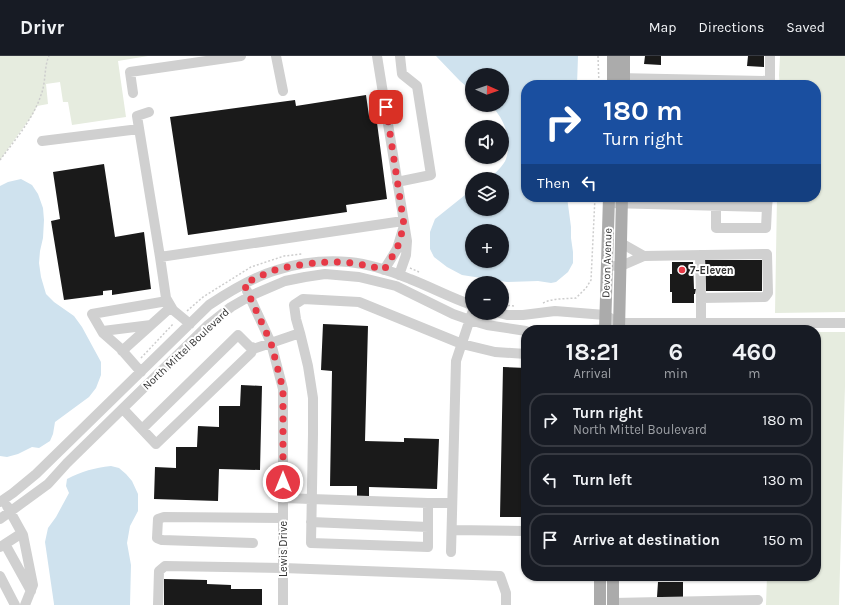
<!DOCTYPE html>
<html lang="en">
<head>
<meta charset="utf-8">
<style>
	:root { --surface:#171b24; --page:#242831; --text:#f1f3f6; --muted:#9ea1a6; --line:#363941 }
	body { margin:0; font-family:Karla,sans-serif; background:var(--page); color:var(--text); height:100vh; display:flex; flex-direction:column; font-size:15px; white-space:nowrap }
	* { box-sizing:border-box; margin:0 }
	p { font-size:13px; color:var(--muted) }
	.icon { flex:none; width:22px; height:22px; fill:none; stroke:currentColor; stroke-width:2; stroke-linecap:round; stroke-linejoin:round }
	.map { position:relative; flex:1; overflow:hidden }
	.drawer { position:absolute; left:521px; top:269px; width:300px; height:256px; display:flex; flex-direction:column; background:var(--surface); border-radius:16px; box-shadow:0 1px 3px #0004 }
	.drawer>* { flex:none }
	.top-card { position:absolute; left:521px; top:24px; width:300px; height:122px; border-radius:16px; box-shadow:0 1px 3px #0004; background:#1a4fa0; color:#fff; overflow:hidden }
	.needle { width:26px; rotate:92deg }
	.tools { position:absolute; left:465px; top:12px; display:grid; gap:8px }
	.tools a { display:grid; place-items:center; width:44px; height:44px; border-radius:50%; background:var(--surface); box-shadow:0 1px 3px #0004; font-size:20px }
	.pin { position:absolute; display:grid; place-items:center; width:34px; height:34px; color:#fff; margin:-17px; border-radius:8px; box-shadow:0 2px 6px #0006 }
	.me { position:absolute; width:44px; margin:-22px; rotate:0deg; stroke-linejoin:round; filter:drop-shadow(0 0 3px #0008) }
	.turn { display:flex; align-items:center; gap:14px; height:84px; padding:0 16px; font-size:18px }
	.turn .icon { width:52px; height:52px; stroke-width:2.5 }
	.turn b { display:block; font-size:28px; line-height:34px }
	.then { display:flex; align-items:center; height:38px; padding:0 16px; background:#0003; gap:8px; font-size:15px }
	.eta { display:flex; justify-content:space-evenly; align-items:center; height:68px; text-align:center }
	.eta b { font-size:24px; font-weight:700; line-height:28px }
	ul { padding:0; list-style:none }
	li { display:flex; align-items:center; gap:12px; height:54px; margin:0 8px 6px; padding:0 8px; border:2px solid var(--line); border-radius:16px }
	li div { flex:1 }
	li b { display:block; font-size:15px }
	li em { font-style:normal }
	header { display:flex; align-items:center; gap:24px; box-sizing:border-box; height:56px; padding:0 20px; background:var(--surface); border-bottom:1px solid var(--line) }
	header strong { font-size:19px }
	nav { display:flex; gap:22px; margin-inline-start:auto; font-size:14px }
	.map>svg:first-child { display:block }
	.green { fill:#e6ecdf }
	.water { fill:#cfe2ee; fill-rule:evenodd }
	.building { fill:#1a1a1a }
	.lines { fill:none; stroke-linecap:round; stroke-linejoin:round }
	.path { stroke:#cdcdcd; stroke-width:1.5; stroke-dasharray:2 2; stroke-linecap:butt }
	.minor { stroke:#d0d0d0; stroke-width:10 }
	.major { stroke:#ababab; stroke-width:12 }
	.route { stroke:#e63946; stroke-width:7; stroke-dasharray:0 12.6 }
	.poi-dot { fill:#e63946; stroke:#fff; stroke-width:1.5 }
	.labels { text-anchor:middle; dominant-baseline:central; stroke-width:4; stroke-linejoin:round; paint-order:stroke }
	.street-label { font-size:11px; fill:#333; stroke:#fff }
	.poi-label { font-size:11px; font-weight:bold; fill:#333; stroke:#fff; text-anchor:start }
</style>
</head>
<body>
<header>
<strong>Drivr</strong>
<nav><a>Map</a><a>Directions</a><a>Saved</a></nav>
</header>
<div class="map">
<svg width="845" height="549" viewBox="0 0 845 549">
	<rect width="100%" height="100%" fill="#fff"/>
	<path class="green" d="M0 0H148L118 5 126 61 72 69 68 46H63L60 26 46 28 48 48 37 50 33 58 0 104Z
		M780 0H845V256L775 257 777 141H816V29H779C780 27 779 21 779 19Z
		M816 276H845V330L839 549H766L767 520H816Z"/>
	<path class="water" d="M436 0H578L577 29H526V141H567L571 171V182L573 196V207L568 216 556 226 551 227 538 225 507 226 462 219 447 211 434 201 430 193V176L435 163 465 139 472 135V153H502V123H490C494 118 504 109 506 103 511 89 507 70 498 58 496 54 492 52 489 49H502V19H472V35L460 25ZM472 175H502V205H472Z
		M21 123 32 129 38 138 43 152 44 164 43 182 40 195 39 207 41 221 46 238 54 246 74 260 82 271 101 306V319L96 332 89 341 55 366 53 378 50 385 39 392 32 391 18 398 7 401 0 400V130L8 126Z
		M111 410 119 412 126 418 132 425 138 438V455L130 470 127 487 131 509 130 549H54V548L45 486 48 472 56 461 69 437 66 430 67 423C82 415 94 412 111 410Z"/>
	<path class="building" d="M645 0H661V9L644 8Z
		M748 0H764V11L747 10Z
		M366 39 369 60 376 59 387 143 346 149 347 156 188 179 170 61 295 44 296 50Z
		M104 108 115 181 144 176 151 233 112 239V234L103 235V239L64 244 51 165 60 163 53 116Z
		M705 204H762V235H706Z
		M672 206H693L694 233H696L695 238H694V247H672V236H670V218H672Z
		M323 268 368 270 365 385 404 386V382L439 383 437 433 369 431V440H357V430H330L332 315 321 314Z
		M503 311 526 312V461H500Z
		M241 329 262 330 260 414 219 413 218 445 154 443 155 411 176 412V391H197L198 370 219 371V350H240Z
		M164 523 207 524V528L231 529V533H262V549H164Z
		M658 526H683V541H657Z"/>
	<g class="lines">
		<path class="path" d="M598 0 599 29
			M0 104C15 84 33 63 41 39 46 27 44 10 49 0
			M410 212 419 216
			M543 247C553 242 565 243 576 242L586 232 591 224 595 141
			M504 249 514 250
			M187 255 203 241 251 211 284 200 302 198
			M141 302 174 267"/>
		<path class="minor" d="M276 0 283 35
			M377 0 407 185 406 199 399 219
			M617 22 770 25
			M770 29V0
			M133 37 130 16 241 0
			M149 56 137 60 160 201 403 165
			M42 85 139 73
			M397 126 431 119 417 30 402 18 400 0
			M609 147 767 151 768 141
			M716 149V172H766L767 151
			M621 187 644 200
			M700 199 701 242
			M160 201 166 242 173 254 190 268
			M615 210H621L644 200 767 198 768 237 765 241 701 242V267
			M384 214 397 193 403 173
			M247 235 271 287 283 333V549
			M499 257 507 259H523L555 255 605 259 612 263
			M591 274 605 273 619 267H845
			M103 275 151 269
			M300 277 308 310 313 342V378L311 487 428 491V447H452
			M253 293 300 277 296 263 294 249 303 243 359 246 462 288 495 296 526 298
			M122 295 171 251
			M141 316 120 292 103 277 92 258 167 245
			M123 353 156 388 251 297 253 293 252 291H250L238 279 142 373
			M283 442 311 443 428 447
			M0 446 13 437 36 418 209 249C230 235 253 221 277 214 299 207 325 204 349 206 370 208 391 215 410 223 431 231 451 242 472 249
			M7 450 23 479 33 529 25 549
			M0 463 48 428 67 407 207 270 231 251 250 240 285 225 305 221 325 218 359 221 396 230 453 258 470 264 487 269 526 275
			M311 466 428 471
			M452 474 526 475
			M253 487 162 484 157 482 158 463 164 461 283 462
			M5 488 22 477
			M0 491 5 488 31 535
			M451 496 456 305 472 257
			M0 520 15 549
			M613 547 758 544
			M158 549 159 515 165 510 283 512 500 520 506 537V549"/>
		<path class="major" d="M624 0V29
			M613 29V0
			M605 274 609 141
			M619 274 622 141
			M613 520V549
			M600 549V520"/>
	</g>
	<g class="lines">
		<path class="route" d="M283 426V333L271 287 244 228C254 223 264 218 275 214 282 212 291 210 299 209 329 204 355 205 384 214L397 193 404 169 386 51"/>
	</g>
	<circle class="poi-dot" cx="682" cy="214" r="4"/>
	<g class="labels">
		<g class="street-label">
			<text transform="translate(607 207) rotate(-88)">Devon Avenue</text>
			<text transform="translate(186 293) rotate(-43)">North Mittel Boulevard</text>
			<text transform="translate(283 493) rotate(-90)">Lewis Drive</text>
		</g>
		<g class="poi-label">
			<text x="690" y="214">7-Eleven</text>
		</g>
	</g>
</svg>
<div class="tools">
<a><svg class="needle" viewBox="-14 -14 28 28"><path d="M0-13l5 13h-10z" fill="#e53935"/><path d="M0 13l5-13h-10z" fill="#9ea1a6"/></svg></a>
<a><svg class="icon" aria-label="sound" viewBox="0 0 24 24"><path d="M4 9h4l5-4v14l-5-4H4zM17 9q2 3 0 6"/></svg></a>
<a><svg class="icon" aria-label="layers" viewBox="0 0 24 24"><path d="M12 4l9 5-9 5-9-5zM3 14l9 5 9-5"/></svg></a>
<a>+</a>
<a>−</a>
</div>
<div class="pin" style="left:386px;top:51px;background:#d93025"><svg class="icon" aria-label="arrive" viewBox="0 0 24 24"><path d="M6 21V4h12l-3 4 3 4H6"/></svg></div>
<svg class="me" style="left:283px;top:426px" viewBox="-20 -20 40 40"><circle r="17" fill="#e63946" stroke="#fff" stroke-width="3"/><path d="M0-11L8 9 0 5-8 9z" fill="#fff"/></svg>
<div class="top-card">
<div class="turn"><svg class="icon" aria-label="right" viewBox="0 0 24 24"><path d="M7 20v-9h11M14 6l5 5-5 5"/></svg><div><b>180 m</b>Turn right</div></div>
<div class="then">Then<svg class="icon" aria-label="left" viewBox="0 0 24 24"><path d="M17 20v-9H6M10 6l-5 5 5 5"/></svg></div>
</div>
<section class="drawer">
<div class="eta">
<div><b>18:21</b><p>Arrival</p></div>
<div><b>6</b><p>min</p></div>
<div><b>460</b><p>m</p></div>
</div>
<ul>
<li><svg class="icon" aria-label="right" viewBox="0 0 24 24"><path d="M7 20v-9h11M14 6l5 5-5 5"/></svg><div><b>Turn right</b><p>North Mittel Boulevard</p></div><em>180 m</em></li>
<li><svg class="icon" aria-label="left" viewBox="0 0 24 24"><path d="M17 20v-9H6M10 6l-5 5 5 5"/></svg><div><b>Turn left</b></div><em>130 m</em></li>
<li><svg class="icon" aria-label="arrive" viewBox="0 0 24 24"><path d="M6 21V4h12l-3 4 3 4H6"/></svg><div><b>Arrive at destination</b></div><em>150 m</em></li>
</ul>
</section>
</div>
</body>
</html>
